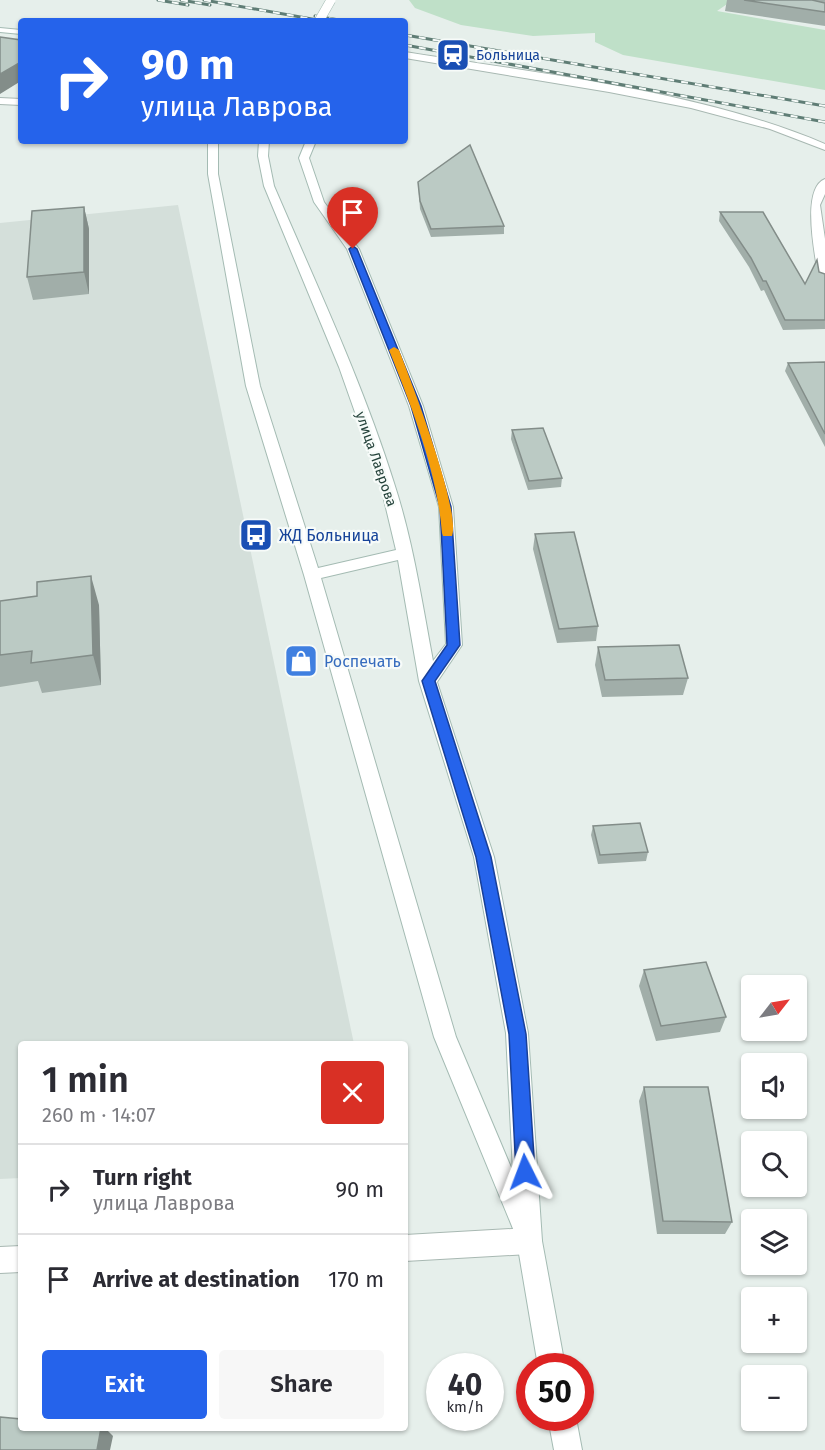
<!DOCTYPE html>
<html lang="en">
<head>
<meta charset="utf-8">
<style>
	:root { --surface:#fff; --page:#f7f7f7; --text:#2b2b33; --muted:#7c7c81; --line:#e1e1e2; --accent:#2563eb }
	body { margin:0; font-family:"Fira Sans",sans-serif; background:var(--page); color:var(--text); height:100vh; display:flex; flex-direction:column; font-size:22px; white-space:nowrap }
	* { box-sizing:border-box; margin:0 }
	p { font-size:20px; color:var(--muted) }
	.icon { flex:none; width:33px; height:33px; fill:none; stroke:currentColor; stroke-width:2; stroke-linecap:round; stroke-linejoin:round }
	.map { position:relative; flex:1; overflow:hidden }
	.details { position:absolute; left:18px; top:1041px; width:390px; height:390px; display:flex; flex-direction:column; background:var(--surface); border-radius:6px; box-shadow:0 2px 4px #0004 }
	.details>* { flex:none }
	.guide { position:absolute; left:18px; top:18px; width:390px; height:126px; border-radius:6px; box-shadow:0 2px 4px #0004; background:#2563eb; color:#fff; overflow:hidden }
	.needle { width:39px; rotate:59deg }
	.controls { position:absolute; left:741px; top:975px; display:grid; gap:12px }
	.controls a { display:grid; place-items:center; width:66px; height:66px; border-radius:6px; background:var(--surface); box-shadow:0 2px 4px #0004; font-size:30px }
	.speed { position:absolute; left:426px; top:1353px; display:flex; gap:12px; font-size:30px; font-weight:700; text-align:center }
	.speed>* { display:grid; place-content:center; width:78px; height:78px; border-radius:50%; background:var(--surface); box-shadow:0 2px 4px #0004; line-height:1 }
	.speed small { font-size:15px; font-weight:400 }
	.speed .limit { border:9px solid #d22; background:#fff; color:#111 }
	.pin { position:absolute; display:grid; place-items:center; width:51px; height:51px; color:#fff; margin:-62px -26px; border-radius:50% 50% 50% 0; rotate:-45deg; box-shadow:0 0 6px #0007 }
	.pin .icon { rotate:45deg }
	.me { position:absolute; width:66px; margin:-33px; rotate:357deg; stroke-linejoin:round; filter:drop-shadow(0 0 4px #0008) }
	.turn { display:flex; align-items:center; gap:21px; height:126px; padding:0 24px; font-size:27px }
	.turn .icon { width:78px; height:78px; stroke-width:2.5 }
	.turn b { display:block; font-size:42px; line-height:51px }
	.round { display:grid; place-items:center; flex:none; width:63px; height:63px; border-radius:6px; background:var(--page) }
	.head { display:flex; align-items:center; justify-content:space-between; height:102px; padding:0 24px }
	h1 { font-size:36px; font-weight:600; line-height:45px }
	.button { display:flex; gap:12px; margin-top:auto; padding:12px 24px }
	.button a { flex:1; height:69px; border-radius:6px; background:var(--accent); color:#fff; font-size:24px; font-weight:600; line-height:69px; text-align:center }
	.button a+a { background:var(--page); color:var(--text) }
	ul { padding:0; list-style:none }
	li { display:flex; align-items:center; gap:18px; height:90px; padding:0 24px; border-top:2px solid var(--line) }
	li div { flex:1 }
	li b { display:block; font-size:22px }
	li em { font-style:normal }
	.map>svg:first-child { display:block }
	.built { fill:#d4dfda }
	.green { fill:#bfe0c8 }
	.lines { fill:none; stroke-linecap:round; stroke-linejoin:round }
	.service-casing { stroke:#a8b8b2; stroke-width:2 }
	.minor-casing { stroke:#a8b8b2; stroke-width:2 }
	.tertiary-casing { stroke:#a8b8b2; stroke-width:2 }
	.secondary-casing { stroke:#a4bbb3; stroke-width:2 }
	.service { fill:#fff; fill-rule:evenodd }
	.minor { fill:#fff; fill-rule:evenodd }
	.tertiary { fill:#fff; fill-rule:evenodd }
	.secondary { fill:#fff; fill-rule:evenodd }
	.rail-casing { stroke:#5f7d75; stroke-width:3 }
	.rail { stroke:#f7fbf9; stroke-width:2; stroke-dasharray:7; stroke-linecap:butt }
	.secondary-bridge-casing { stroke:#a4bbb3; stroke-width:10; stroke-linecap:butt }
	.secondary-bridge { stroke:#fff; stroke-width:9 }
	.wall { fill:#a1aea9 }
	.shaded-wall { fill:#838d89 }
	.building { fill:#bbcac4; stroke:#838d89; stroke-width:1.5 }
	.route { fill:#2563eb; stroke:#184099; stroke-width:1.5 }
	.slow { fill:#f59e0b }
	.labels { text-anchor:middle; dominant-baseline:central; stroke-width:4.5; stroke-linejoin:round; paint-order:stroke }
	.far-transit-label { font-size:14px; fill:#164399; stroke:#f7fbf9; text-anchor:start }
	.far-street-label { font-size:14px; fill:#24423a; stroke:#f7fbf9 }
	.transit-label { font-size:16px; fill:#164399; stroke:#f7fbf9; text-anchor:start }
	.shop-label { font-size:16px; fill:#366cbe; stroke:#f7fbf9; text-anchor:start }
</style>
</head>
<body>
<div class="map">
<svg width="825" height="1450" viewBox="0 0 825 1450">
	<rect width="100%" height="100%" fill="#e6efeb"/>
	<path class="built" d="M178 205 354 1044H21V1178L0 1179V223Z"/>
	<path class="green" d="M409 0H733L717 11 825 30V90L623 55 595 42V33L533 36 461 25 415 8Z"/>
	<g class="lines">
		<defs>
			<path id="service" d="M0 98 21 99V105L0 104Z"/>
			<path id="minor" d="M405 52C541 74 698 90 825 144V150L770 129 691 108 609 92 405 58Z
				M825 179V194L820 205 825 239V284L819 281C816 259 800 189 825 179Z"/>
			<path id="tertiary" d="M529 1228 538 1232 542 1241 538 1250 529 1254 405 1261V1235Z
				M21 1246V1272L0 1273V1247Z"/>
			<path id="secondary" d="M0 28 21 30V34L0 32Z
				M208 141H218V174L260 386 318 568 396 550 380 483 339 367 264 186 258 156 259 141H269L268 156 274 186C316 284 362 381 394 483 413 541 422 602 433 661L446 644 439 507 409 406 347 249 314 202 299 158 306 141H316L309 158 324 202 359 249 423 406 453 507 462 645 437 682 494 857 528 1033 542 1241 565 1366H538L516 1236 434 1037 304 575 246 386 208 174ZM398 560 419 681 474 857 506 1033 513 1172 456 1037 321 578Z
				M548 1418H576L582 1450H554Z"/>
		</defs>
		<use href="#service" class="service-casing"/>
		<use href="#minor" class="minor-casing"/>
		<use href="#tertiary" class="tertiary-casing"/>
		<use href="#secondary" class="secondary-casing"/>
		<use href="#service" class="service"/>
		<use href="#minor" class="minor"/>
		<use href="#tertiary" class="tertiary"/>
		<use href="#secondary" class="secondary"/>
		<defs>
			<path id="rail" d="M158 0 188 5
				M181 0 210 5
				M204 0 323 21
				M315 16 345 21
				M405 35 825 106
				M405 45 825 122"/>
		</defs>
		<use href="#rail" class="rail-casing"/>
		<use href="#rail" class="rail"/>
		<defs>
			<path id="secondary-bridge" d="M319 21 331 0"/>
		</defs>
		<use href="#secondary-bridge" class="secondary-bridge-casing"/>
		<use href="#secondary-bridge" class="secondary-bridge"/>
	</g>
	<path class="wall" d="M727 0H825V26L725 11Z
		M418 182 504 226V234L431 237 420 209Z
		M84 207 89 229V294L33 300 27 277Z
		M720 212 805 284 819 272 825 274V329L783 330 764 290 761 291 749 267 719 221Z
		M825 362V447L785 371 788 363Z
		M512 430 562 478 561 487 528 490 511 439Z
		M535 534 598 626 596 641 557 643 533 549Z
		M0 601 99 605 101 685 42 693 38 681 0 687Z
		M598 647 688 678 683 695 602 697 595 665Z
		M593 826 648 852 646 861 598 864 591 835Z
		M644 970 726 1017 720 1032 656 1041 639 986Z
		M644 1087 732 1222 725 1234H657L639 1101Z"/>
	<path class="shaded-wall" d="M21 62V81L0 94V74Z
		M84 207 89 229V294L84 272Z
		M91 576 99 605 101 685 93 655Z
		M101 1428H105L113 1436 110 1450H97Z"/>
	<path class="building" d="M744 0H812L825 3V12Z
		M0 37 21 40V62L0 74Z
		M470 145 504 226 431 229 420 201 418 182Z
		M84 207V272L27 277 32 211Z
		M720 212H763L805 284 817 260 819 272 825 274V320H785L766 281H763L751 258Z
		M825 362V434L788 363Z
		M543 428 562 478 529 481 512 430Z
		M574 532 598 626 559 629 535 534Z
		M91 576 93 655 31 663 32 651 0 655V601L37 596V582Z
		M679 645 688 678 605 680 598 647Z
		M640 823 648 852 600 855 593 826Z
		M706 962 726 1017 661 1026 644 970Z
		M644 1087H708L732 1222 663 1221Z
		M0 1417 21 1419V1428H101L97 1450H0Z"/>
	<path class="route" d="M353 246 357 249 421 406 451 507 460 645 435 681 491 857 526 1034 535 1172 532 1178 525 1181 519 1178 516 1172 509 1034 476 857 422 681 447 645 440 507 411 406 349 249Z"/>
	<path class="slow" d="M394 347 399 350C411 381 461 510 452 536H443L442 533C437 471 412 408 389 350Z"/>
	<defs>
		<symbol id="station-square" viewBox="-11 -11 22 22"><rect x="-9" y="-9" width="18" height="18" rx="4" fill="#1a4fb4" stroke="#f7fbf9"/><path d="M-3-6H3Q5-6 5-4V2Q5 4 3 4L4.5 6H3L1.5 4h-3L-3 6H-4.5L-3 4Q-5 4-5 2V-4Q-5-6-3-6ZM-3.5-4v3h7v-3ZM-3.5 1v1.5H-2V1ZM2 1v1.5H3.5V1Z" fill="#fff"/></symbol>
		<symbol id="bus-square" viewBox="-11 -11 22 22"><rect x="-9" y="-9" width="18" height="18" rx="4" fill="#1a4fb4" stroke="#f7fbf9"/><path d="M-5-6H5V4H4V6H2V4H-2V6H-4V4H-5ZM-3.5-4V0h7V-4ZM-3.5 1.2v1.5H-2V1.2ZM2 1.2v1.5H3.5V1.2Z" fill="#fff"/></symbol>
		<symbol id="shop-square" viewBox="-11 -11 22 22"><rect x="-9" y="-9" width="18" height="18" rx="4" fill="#3f7fe0" stroke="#f7fbf9"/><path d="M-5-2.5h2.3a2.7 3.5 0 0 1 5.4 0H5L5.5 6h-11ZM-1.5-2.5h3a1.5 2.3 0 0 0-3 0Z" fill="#fff"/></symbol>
	</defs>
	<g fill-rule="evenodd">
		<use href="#station-square" x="434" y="36" width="38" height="38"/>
		<use href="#bus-square" x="237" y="516" width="38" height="38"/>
		<use href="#shop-square" x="282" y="642" width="38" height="38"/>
	</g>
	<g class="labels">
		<g class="far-transit-label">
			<text x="476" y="55">Больница</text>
		</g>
		<g class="far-street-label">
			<text transform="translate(376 459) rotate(71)">улица Лаврова</text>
		</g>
		<g class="transit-label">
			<text x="279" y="535">ЖД Больница</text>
		</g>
		<g class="shop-label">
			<text x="324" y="661">Роспечать</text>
		</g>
	</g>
</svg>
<div class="controls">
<a><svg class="needle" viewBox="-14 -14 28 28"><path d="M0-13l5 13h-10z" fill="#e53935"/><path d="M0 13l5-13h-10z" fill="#7c7c81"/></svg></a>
<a><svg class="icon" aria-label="sound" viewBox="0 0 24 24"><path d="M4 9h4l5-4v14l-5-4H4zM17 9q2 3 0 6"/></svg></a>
<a><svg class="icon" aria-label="search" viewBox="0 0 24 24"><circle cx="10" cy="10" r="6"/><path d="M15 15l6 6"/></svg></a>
<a><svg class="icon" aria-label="layers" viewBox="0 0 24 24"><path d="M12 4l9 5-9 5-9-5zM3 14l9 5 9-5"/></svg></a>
<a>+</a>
<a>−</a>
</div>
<div class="speed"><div>40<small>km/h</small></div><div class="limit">50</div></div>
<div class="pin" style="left:353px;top:249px;background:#d93025"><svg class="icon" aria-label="arrive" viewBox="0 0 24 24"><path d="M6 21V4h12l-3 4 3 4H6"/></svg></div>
<svg class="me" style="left:525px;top:1172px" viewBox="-20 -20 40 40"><path d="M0-17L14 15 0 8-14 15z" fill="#2563eb" stroke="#fff" stroke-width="4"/></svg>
<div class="guide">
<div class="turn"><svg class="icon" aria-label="right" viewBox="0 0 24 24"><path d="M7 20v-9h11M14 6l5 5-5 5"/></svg><div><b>90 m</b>улица Лаврова</div></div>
</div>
<section class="details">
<div class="head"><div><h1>1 min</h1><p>260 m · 14:07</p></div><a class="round" style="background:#d93025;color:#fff"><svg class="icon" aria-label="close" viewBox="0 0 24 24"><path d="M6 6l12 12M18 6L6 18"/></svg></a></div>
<ul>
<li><svg class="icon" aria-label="right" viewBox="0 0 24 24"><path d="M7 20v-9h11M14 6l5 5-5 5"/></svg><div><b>Turn right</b><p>улица Лаврова</p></div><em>90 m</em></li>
<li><svg class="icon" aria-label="arrive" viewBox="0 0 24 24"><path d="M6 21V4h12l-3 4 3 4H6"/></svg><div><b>Arrive at destination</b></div><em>170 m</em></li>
</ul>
<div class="button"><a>Exit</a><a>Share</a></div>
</section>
</div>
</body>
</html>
